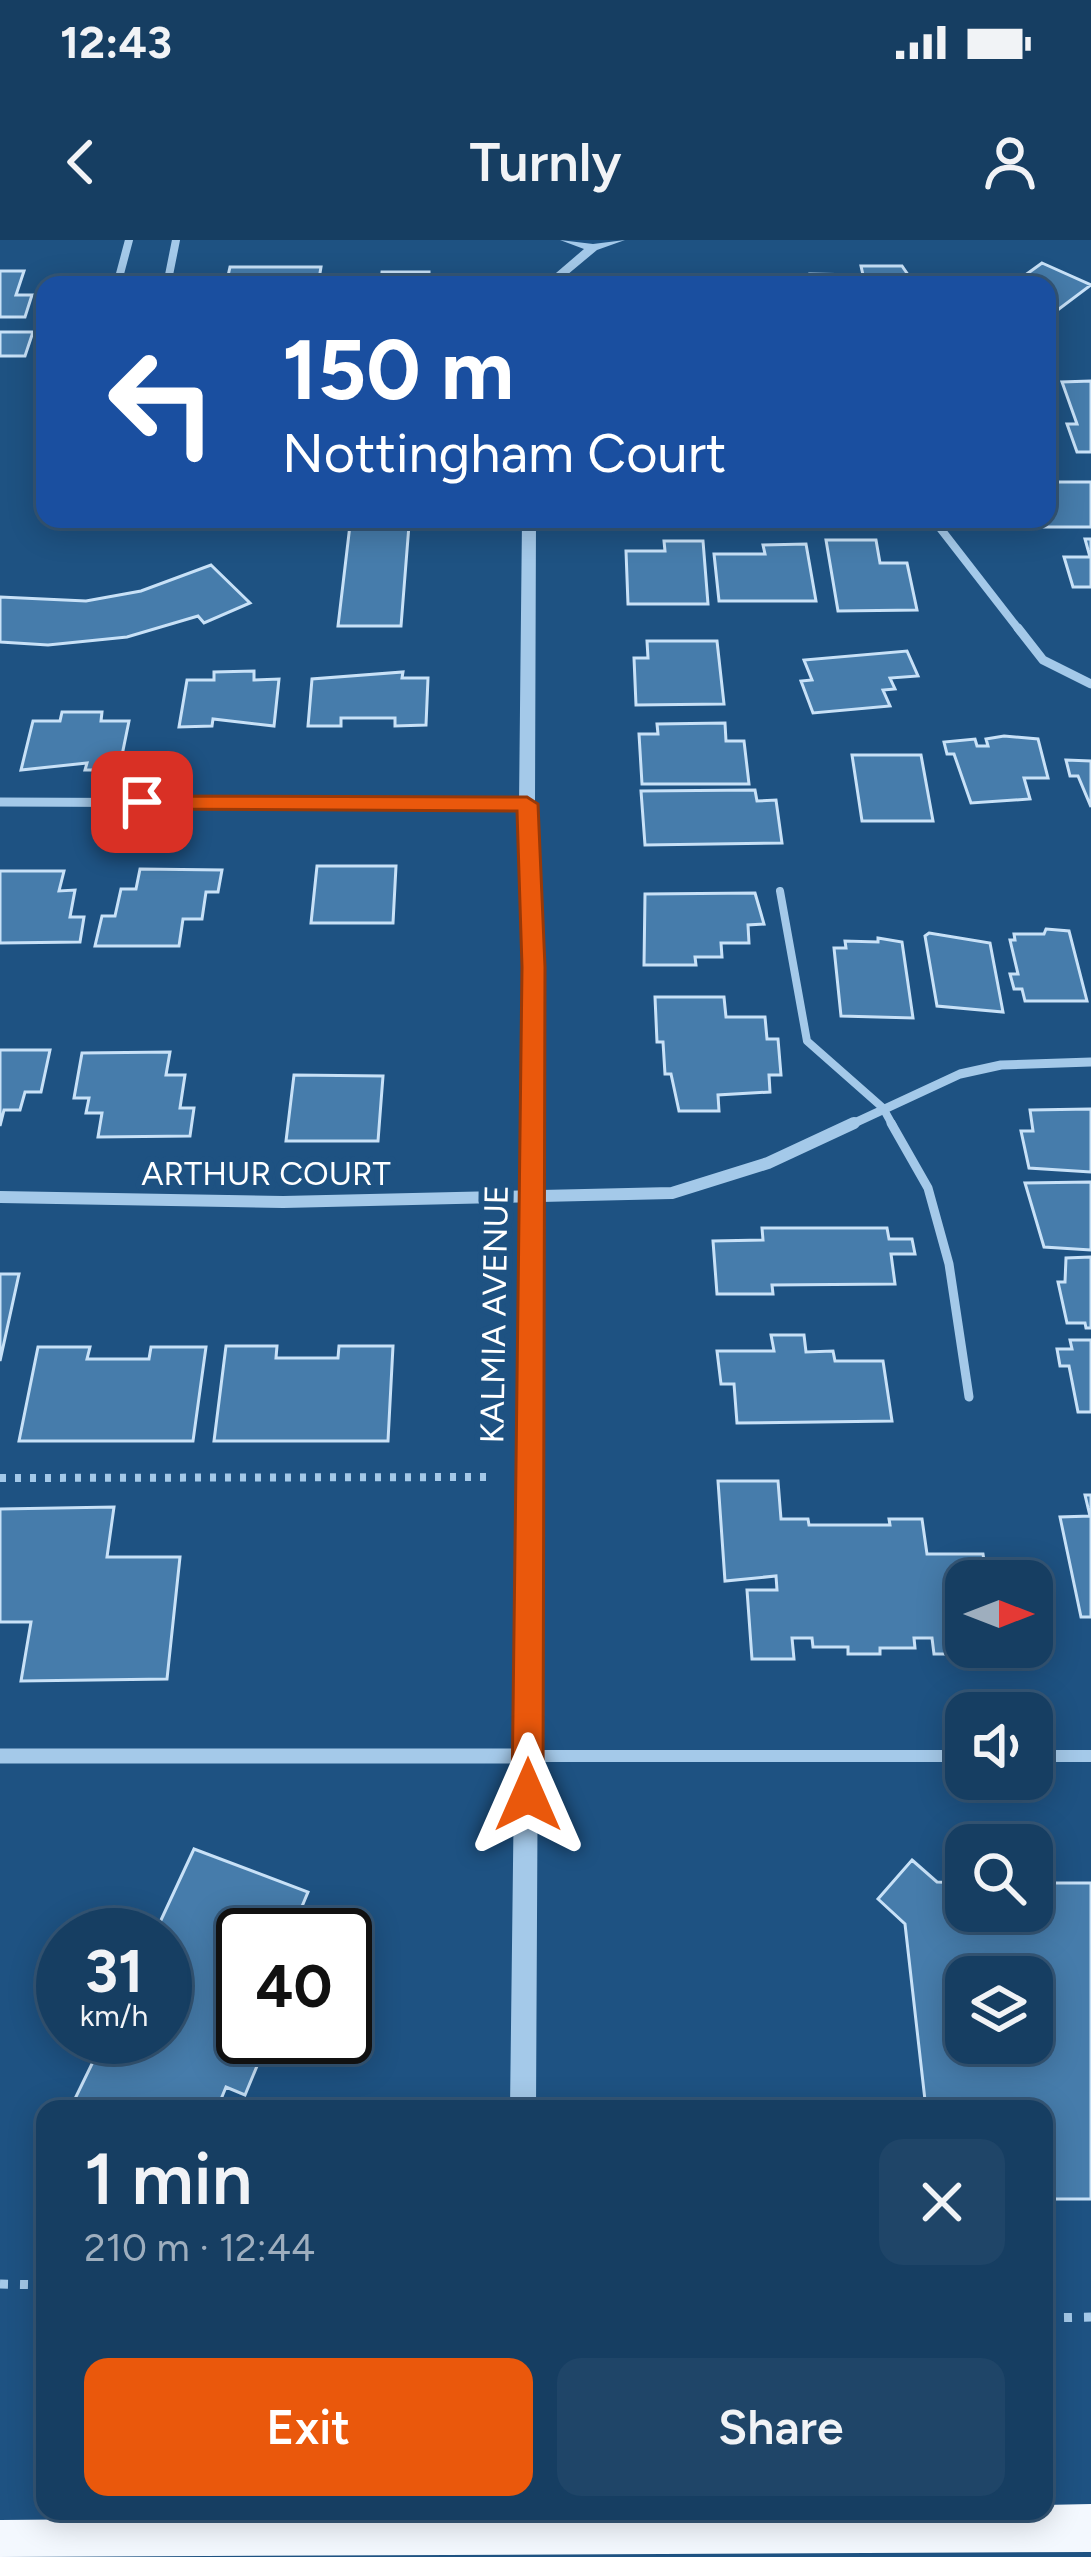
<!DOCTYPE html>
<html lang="en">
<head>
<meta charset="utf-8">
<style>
	:root { --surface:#163e62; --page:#1f4568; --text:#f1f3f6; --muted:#9eaebe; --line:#355777; --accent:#ea580c }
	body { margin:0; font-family:Figtree,sans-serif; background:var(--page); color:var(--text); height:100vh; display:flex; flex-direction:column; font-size:45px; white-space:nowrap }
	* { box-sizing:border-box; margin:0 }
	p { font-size:39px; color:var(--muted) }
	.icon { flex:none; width:66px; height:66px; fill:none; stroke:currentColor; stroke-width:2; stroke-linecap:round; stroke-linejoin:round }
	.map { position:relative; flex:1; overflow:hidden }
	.details { position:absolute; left:36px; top:1860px; width:1017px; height:420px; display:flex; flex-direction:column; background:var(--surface); border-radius:24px; box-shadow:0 6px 30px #0003,0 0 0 3px var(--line) }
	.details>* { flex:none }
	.top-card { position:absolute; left:36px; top:36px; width:1020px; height:252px; border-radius:24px; box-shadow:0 6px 30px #0003,0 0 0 3px var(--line); background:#1a4fa0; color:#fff; overflow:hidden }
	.needle { width:78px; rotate:90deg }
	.tools { position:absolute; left:945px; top:1320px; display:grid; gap:24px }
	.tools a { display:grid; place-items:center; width:108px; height:108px; border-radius:24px; background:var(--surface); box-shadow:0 6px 30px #0003,0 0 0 3px var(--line); font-size:60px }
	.speed { position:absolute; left:36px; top:1668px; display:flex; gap:24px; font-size:60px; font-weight:700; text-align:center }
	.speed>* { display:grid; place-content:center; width:156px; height:156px; border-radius:50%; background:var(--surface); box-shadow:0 6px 30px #0003,0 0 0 3px var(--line); line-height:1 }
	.speed small { font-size:30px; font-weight:400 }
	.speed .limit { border:6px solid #111; border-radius:18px; background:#fff; color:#111 }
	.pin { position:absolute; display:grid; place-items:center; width:102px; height:102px; color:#fff; margin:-51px; border-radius:24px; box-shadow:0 6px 18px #0006 }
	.me { position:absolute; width:132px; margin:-66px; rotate:0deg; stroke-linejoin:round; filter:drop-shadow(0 0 9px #0008) }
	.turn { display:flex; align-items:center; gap:42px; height:252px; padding:0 48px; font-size:54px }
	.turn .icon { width:156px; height:156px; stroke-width:2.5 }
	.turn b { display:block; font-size:84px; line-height:102px }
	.round { display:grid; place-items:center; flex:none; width:126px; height:126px; border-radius:24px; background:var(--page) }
	.head { display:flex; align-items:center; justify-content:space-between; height:204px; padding:0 48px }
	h1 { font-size:72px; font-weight:600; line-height:90px }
	.action { display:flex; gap:24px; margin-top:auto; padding:24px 48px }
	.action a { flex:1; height:138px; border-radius:24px; background:var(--accent); color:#fff; font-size:48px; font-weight:600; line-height:138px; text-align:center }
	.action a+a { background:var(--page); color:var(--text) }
	.status { display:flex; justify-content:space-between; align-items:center; height:84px; padding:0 60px; background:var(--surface); direction:ltr }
	.status svg { height:33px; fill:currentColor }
	header { display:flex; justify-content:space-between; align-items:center; height:156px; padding:0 48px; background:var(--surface); font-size:54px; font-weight:600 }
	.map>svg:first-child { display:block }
	.building { fill:#467cab; stroke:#c8e1f7; stroke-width:3; fill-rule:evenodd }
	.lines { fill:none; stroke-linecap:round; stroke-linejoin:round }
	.path-far1 { stroke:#a4c9e9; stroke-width:8; stroke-dasharray:6 9; stroke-linecap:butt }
	.path { stroke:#a4c9e9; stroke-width:9; stroke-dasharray:8 12; stroke-linecap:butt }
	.service-far2 { stroke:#a4c9e9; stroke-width:8 }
	.service-far1 { stroke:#a4c9e9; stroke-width:9 }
	.service { stroke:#a4c9e9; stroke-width:12 }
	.minor-far3 { stroke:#a4c9e9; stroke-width:8 }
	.minor-far2 { stroke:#a4c9e9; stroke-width:9 }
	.minor-far1 { stroke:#a4c9e9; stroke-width:12 }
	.minor { stroke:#a4c9e9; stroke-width:15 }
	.tertiary { fill:#a4c9e9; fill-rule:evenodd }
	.trunk { fill:#f3f8fe; fill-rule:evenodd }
	.route { fill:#ea580c; stroke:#983908; stroke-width:3 }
	.labels { text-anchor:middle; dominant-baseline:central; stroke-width:12; stroke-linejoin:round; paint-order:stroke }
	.street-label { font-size:33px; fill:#fff; stroke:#1e5282 }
</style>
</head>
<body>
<div class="status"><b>12:43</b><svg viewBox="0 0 49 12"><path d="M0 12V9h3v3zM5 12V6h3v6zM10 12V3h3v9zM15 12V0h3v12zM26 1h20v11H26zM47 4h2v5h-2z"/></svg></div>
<header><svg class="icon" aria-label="back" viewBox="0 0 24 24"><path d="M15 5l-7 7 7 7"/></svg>Turnly<svg class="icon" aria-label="person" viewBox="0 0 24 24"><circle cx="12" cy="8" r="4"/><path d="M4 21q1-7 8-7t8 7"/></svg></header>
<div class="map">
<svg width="1091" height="2317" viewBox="0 0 1091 2317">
	<rect width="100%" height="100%" fill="#1e5282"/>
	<path class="building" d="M1042 23 1091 45 1047 78V45H981L991 38 1024 36Z
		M861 26H902L915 45H799L811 44 810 34 863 35Z
		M230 27H321L318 45H226Z
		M0 31H24L16 55H32L25 77H0Z
		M382 32H429V45H381Z
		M0 92H33L25 116H0Z
		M1091 141V212H1077L1067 184H1077L1062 142Z
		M1047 242H1091V287H1034L1032 279H1047Z
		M350 285H409L401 386H338Z
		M1085 299H1091V347H1073L1064 317H1090Z
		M826 300H876L880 323H907L917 370 838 371Z
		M664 301H703L708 364H628L626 311H665Z
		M806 304 816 361H719L714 314H765L763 305Z
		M211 325 250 363 204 383 198 376 127 397 48 405 0 402V357L86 361 141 351Z
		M647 401H717L724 464 636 465 634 418H648Z
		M907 411 918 436 890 438 895 449 883 450 890 466 813 473 801 441 812 440 804 420Z
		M254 431V440L279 439 274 486 213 479 212 486 179 487 187 440H214V432Z
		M403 432 402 438H428L426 485 395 486V478H341V486H308L312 439Z
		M62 472H102L101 481H129L119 530H85L87 523 21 530 33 481H60Z
		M725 483 726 501H744L749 544H642L639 494H658L657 484Z
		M1004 496 1038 499 1048 538H1024L1030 559 971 563 954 514H947L944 502 975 499 977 506H988L986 499Z
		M852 515H921L933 581H862Z
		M1066 520 1091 521V567L1078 536H1070Z
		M755 550 757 561 776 560 782 603 645 605 641 551Z
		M317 626H396L393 683H311Z
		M140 629 222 630 218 652H206L202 679H183L179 706H95L102 676H115L121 649H136Z
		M0 631H64L59 651 75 650 70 677H84L80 702 0 703Z
		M755 653 764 684 748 685 749 703H721L722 717H695L696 725H644L645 654Z
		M1046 689 1069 691 1087 761H1025L1022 749H1014L1010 734H1018L1010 700H1015L1014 694H1044Z
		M929 693 990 703 1003 772 937 766 925 696Z
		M878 698 902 702 913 778 841 776 834 708H846L845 701 878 702Z
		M655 757H724L726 777H765L767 799H778L781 835H769L770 852 718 855 719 871H679L671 834H665L663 802H657Z
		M0 810H50L41 852H25L20 870H4L0 886Z
		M170 812 166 835H185L180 868H194L190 896 98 897 102 873H86L89 858H74L82 813Z
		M294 835 383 836 378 901H286Z
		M1091 869V932L1029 928 1021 891H1033L1030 870Z
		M1091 942V1010L1044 1007 1025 943Z
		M762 988H887L889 999H912L915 1014H891L895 1044 772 1045 773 1054H717L713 1001 763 1000Z
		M1091 1017V1088H1086L1085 1083H1067L1058 1042H1065L1066 1018Z
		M0 1034H19L0 1121Z
		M771 1095H804L806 1112 833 1111 835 1121H883L892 1181 737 1183 734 1144H721L717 1111H774Z
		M1070 1100H1091V1172H1078L1069 1126H1060L1057 1109H1072Z
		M226 1106H277L276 1118H338L339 1106H393L388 1201H214Z
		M38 1107H90L87 1119H149L151 1107H206L193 1201H19Z
		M718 1241H778L781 1279H808L809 1285H890L889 1279H922L927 1314H983L987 1341H966V1407H998L1000 1422H955L953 1414H934L932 1398H914L915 1408H880V1414H848V1407H813L812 1398H792L794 1419H752L747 1350H777L776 1336 725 1341Z
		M1085 1255H1091V1377H1081L1060 1277 1090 1276Z
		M114 1267 107 1317H180L167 1439 21 1441 31 1382H0V1269Z
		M194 1609 308 1652 290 1695H243V1797H269L245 1855 226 1847 217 1869H70L105 1797H165V1754L183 1715 165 1708V1695H154Z
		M912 1620 937 1642 966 1643V1671H1032V1643H1091V1959H1044V1869H926L905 1684 878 1659ZM966 1737H1032V1803H966Z"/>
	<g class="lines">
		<path class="path-far1" d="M0 1238 490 1237"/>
		<path class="path" d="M0 2044 45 2045
			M1044 2078 1091 2077"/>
		<path class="service-far2" d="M780 651 807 801 883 868 893 886"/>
		<path class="service-far1" d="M891 883 928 948 949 1024 969 1157
			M528 1516H966
			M1032 1516H1091"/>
		<path class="service" d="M528 1516H966
			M1032 1516H1091"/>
		<path class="minor-far3" d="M117 45 129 0
			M167 45 176 0
			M933 279 1020 391"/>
		<path class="minor-far2" d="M1018 388 1043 420 1091 444
			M0 562 527 564
			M848 886 960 834 1001 825 1091 822"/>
		<path class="minor-far1" d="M0 957 283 962 672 953 768 923 854 883
			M0 1516H527"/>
		<path class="minor" d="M0 1516H527"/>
		<path class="tertiary" d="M560 0 593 4 625 0 597 10 555 45H542L584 9Z
			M522 279H536L535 564 542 727 536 1869H510L524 727 519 564Z"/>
		<path class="trunk" d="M1091 2264V2312L0 2317V2280L1044 2271V2265Z"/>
	</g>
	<path class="route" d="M527 557 538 564 545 727 543 1555 539 1566 528 1570 517 1566 512 1555 522 727 517 571 142 569 132 562 142 556Z"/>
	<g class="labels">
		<g class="street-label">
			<text x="266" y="933">ARTHUR COURT</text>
			<text transform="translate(494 1074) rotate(-89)">KALMIA AVENUE</text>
		</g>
	</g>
</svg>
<div class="tools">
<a><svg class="needle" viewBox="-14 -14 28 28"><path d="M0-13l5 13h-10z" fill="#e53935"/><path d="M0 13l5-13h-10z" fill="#9eaebe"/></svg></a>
<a><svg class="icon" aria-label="sound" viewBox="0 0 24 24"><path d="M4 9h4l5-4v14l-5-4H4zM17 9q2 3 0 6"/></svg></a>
<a><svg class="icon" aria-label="search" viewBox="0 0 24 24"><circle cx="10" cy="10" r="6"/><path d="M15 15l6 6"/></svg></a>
<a><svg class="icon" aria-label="layers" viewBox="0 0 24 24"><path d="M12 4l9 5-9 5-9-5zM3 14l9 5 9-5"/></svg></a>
</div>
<div class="speed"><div>31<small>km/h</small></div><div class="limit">40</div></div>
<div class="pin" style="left:142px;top:562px;background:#d93025"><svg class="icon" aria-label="arrive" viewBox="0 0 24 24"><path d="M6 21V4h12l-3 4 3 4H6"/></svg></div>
<svg class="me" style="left:528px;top:1555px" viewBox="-20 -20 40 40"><path d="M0-17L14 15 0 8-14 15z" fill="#ea580c" stroke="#fff" stroke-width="4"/></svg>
<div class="top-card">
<div class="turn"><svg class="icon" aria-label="left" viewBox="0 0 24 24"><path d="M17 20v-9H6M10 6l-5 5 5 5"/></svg><div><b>150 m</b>Nottingham Court</div></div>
</div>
<section class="details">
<div class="head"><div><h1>1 min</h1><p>210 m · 12:44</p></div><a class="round"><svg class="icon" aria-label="close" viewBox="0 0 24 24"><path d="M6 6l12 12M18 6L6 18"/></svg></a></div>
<div class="action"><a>Exit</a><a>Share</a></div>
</section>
</div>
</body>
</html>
